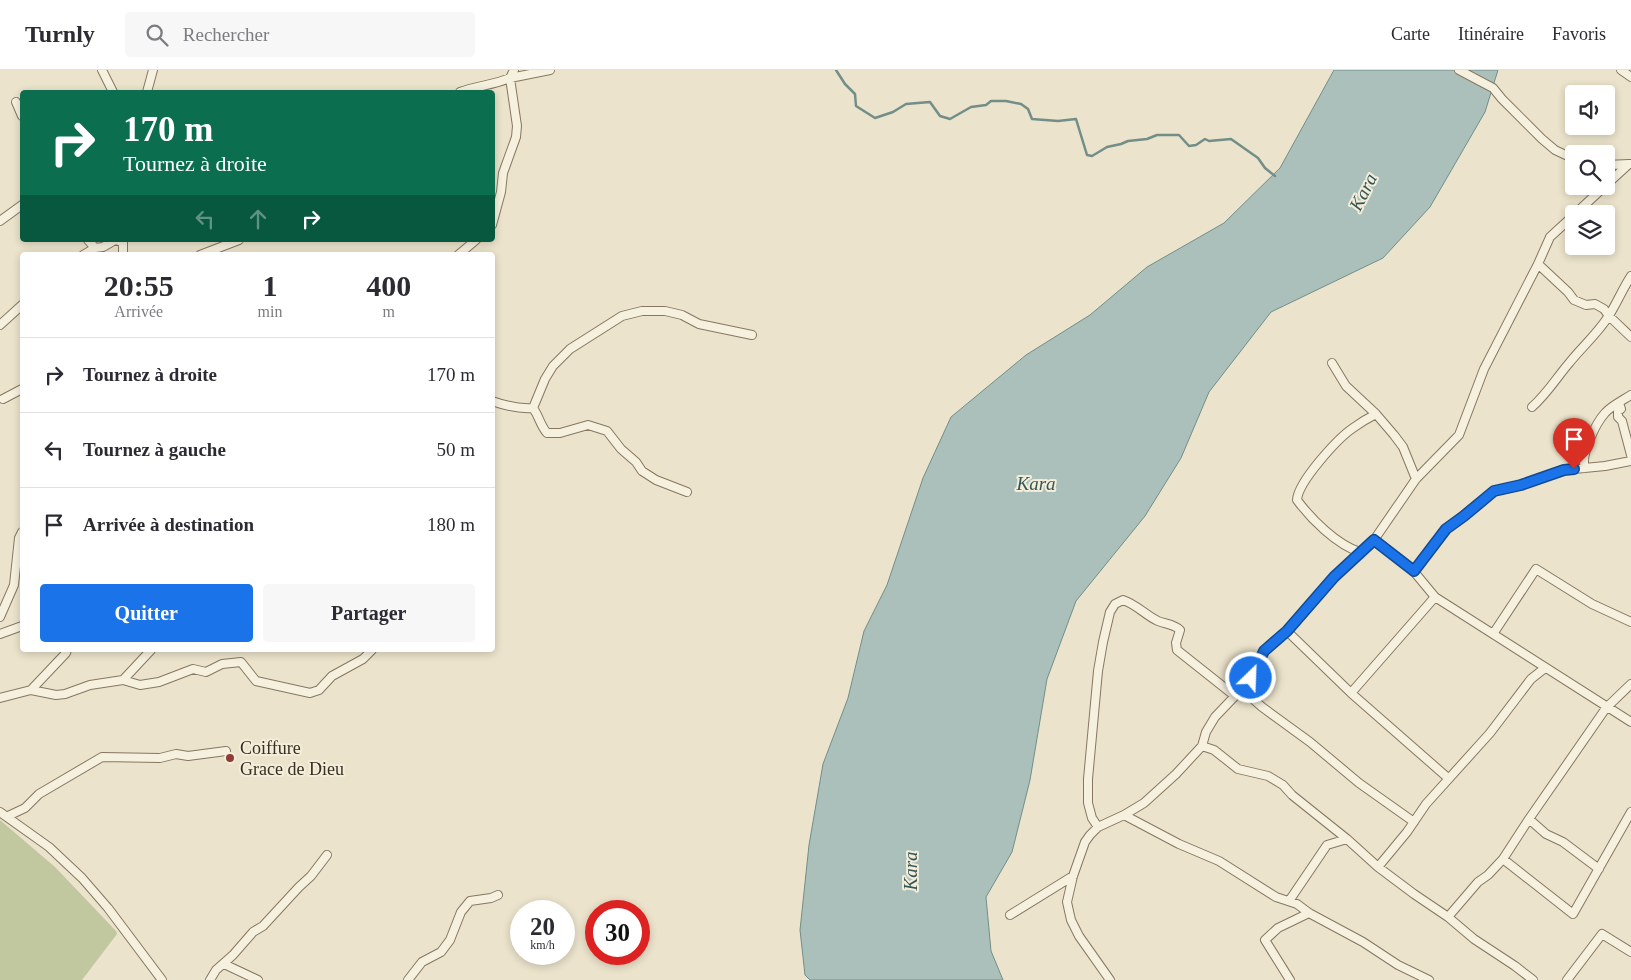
<!DOCTYPE html>
<html lang="fr">
<head>
<meta charset="utf-8">
<style>
	:root { --surface:#fff; --page:#f7f7f7; --text:#2b2b33; --muted:#7c7c81; --line:#e1e1e2; --accent:#1a73e8 }
	body { margin:0; font-family:Georgia,serif; background:var(--page); color:var(--text); height:100vh; display:flex; flex-direction:column; font-size:19px; white-space:nowrap }
	* { box-sizing:border-box; margin:0 }
	p { font-size:16px; color:var(--muted) }
	.icon { flex:none; width:28px; height:28px; fill:none; stroke:currentColor; stroke-width:2; stroke-linecap:round; stroke-linejoin:round }
	.map { position:relative; flex:1; overflow:hidden }
	.panel { position:absolute; left:20px; top:182px; width:475px; height:400px; display:flex; flex-direction:column; background:var(--surface); border-radius:5px; box-shadow:0 2px 8px #0003 }
	.panel>* { flex:none }
	.hud { position:absolute; left:20px; top:20px; width:475px; height:152px; border-radius:5px; box-shadow:0 2px 8px #0003; background:#0b6e4f; color:#fff; overflow:hidden }
	.controls { position:absolute; left:1565px; top:15px; display:grid; gap:10px }
	.controls a { display:grid; place-items:center; width:50px; height:50px; border-radius:5px; background:var(--surface); box-shadow:0 2px 8px #0003; font-size:25px }
	.speed { position:absolute; left:510px; top:830px; display:flex; gap:10px; font-size:25px; font-weight:700; text-align:center }
	.speed>* { display:grid; place-content:center; width:65px; height:65px; border-radius:50%; background:var(--surface); box-shadow:0 2px 8px #0003; line-height:1 }
	.speed small { font-size:12px; font-weight:400 }
	.speed .limit { border:8px solid #d22; background:#fff; color:#111 }
	.pin { position:absolute; display:grid; place-items:center; width:42px; height:42px; color:#fff; margin:-51px -21px; border-radius:50% 50% 50% 0; rotate:-45deg; box-shadow:0 0 5px #0007 }
	.pin .icon { rotate:45deg }
	.me { position:absolute; width:55px; margin:-28px; rotate:24deg; stroke-linejoin:round; filter:drop-shadow(0 0 4px #0008) }
	.turn { display:flex; align-items:center; gap:18px; height:105px; padding:0 20px; font-size:22px }
	.turn .icon { width:65px; height:65px; stroke-width:2.5 }
	.turn b { display:block; font-size:35px; line-height:42px }
	.lanes { display:flex; align-items:center; height:48px; padding:0 20px; background:#0003; justify-content:center; gap:25px; direction:ltr }
	.lanes .off { opacity:.35 }
	.eta { display:flex; justify-content:space-evenly; align-items:center; height:85px; text-align:center }
	.eta b { font-size:30px; font-weight:600; line-height:35px }
	.button { display:flex; gap:10px; margin-top:auto; padding:10px 20px }
	.button a { flex:1; height:58px; border-radius:5px; background:var(--accent); color:#fff; font-size:20px; font-weight:600; line-height:58px; text-align:center }
	.button a+a { background:var(--page); color:var(--text) }
	ul { padding:0; list-style:none }
	li { display:flex; align-items:center; gap:15px; height:75px; padding:0 20px; border-top:1px solid var(--line) }
	li div { flex:1 }
	li b { display:block; font-size:19px }
	li em { font-style:normal }
	header { display:flex; align-items:center; gap:30px; box-sizing:border-box; height:70px; padding:0 25px; background:var(--surface); border-bottom:1px solid var(--line) }
	header strong { font-size:24px }
	nav { display:flex; gap:28px; margin-inline-start:auto; font-size:18px }
	.search { width:350px; height:45px; background:var(--page); display:flex; align-items:center; gap:12px; box-sizing:border-box; padding:0 18px; border-radius:5px; color:var(--muted); font-size:19px }
	.map>svg:first-child { display:block }
	.green { fill:#c1c8a0 }
	.water { fill:#abc0bb; stroke:#728e89 }
	.lines { fill:none; stroke-linecap:round; stroke-linejoin:round }
	.stream { stroke:#728e89; stroke-width:2.5 }
	.street-casing { stroke:#867761; stroke-width:10 }
	.street { stroke:#f6f0de; stroke-width:8 }
	.route-casing { stroke:#114b97; stroke-width:12 }
	.route { stroke:#1a73e8; stroke-width:9 }
	.poi-dot { fill:#8f3c37; stroke:#f3edda; stroke-width:2 }
	.labels { text-anchor:middle; dominant-baseline:central; stroke-width:4; stroke-linejoin:round; paint-order:stroke }
	.poi-label { font-size:18px; fill:#382f23; stroke:#f3edda; text-anchor:start }
	.water-label { font-size:19px; font-style:italic; fill:#345656; stroke:#f3edda }
</style>
</head>
<body>
<header>
<strong>Turnly</strong>
<div class="search"><svg class="icon" aria-label="search" viewBox="0 0 24 24"><circle cx="10" cy="10" r="6"/><path d="M15 15l6 6"/></svg>Rechercher</div>
<nav><a>Carte</a><a>Itinéraire</a><a>Favoris</a></nav>
</header>
<div class="map">
<svg width="1631" height="910" viewBox="0 0 1631 910">
	<rect width="100%" height="100%" fill="#ebe3cb"/>
	<path class="green" d="M0 750 55 797 116 861 117 864 82 910H0Z"/>
	<path class="water" d="M1334 0H1498L1485 42 1430 137 1383 188 1271 242 1209 322 1181 388 1145 446 1076 531 1047 609 1030 710 1012 782 986 827 991 881 1003 910H810L805 905 800 860 809 775 823 694 848 628 864 561 887 515 923 408 951 347 1026 285 1090 245 1147 197 1224 153 1280 98Z"/>
	<g class="lines">
		<path class="stream" d="M836 0 845 14 855 24 856 36 875 48 893 42 906 34 930 32 940 46 950 49 971 37 986 35 991 31H1006L1021 34 1028 39 1032 49 1058 51 1076 49 1087 85 1092 86 1107 77 1121 74 1128 71 1147 69 1157 65H1179L1189 76 1196 75 1205 69 1209 71 1231 69 1258 88 1265 98 1275 106"/>
		<defs>
			<path id="street" d="M102 0 113 22
				M1459 0 1493 18 1502 29 1542 69 1555 80 1574 89
				M1621 0 1631 7
				M147 22 153 0
				M460 22C476 16 493 15 510 8L514 0
				M16 32 22 46
				M1606 95 1629 94
				M1606 115 1629 94H1631
				M1575 144 1605 116
				M0 151 22 135
				M492 155 501 122 503 103 516 67 517 56 510 8 550 0
				M88 170 95 178
				M123 170V185
				M83 185 95 178 103 177 115 170 122 172
				M200 185 239 170
				M458 185 476 170
				M1538 194 1568 222 1574 230 1586 235 1595 234 1604 239 1609 246 1631 267
				M0 255 22 235
				M1332 293 1346 316 1376 344 1394 365 1403 377 1416 409
				M3 329 22 319
				M492 331C506 336 519 339 533 338 539 346 540 355 547 363H560L588 355 607 361 621 379 636 392 642 401 656 410 687 422
				M1619 333 1621 339 1618 341V347L1622 351 1631 385
				M1532 337C1547 324 1557 307 1570 292 1582 277 1597 264 1608 247 1616 235 1622 220 1631 206
				M533 338 545 309 553 296 570 279 622 246 642 241H665L682 245 699 254 752 265
				M1585 398C1580 385 1596 353 1605 343 1611 336 1623 330 1631 325
				M1374 470 1411 498 1435 527 1631 652
				M1360 482C1337 475 1311 449 1297 430 1298 412 1337 369 1353 358 1360 353 1368 348 1376 344
				M1414 501 1446 459 1494 421 1521 415 1564 400 1605 396 1631 391
				M0 547 14 515 19 468 22 462
				M1287 561 1351 623 1448 708
				M0 564 22 556
				M1493 564 1536 499 1592 534 1631 552
				M123 610 140 615 159 612 193 599 206 602 222 594 241 592 256 611 310 623 319 620 332 606 363 589 372 580
				M31 620 56 625 65 624 90 615 123 610 151 580
				M1243 620 1262 637 1310 672 1359 713 1414 752
				M1351 623 1435 527
				M0 628 31 620 66 583 67 580
				M1202 676 1214 680 1238 699 1268 706 1283 715 1292 725 1347 769 1378 797 1414 824 1448 847 1474 869 1515 896 1533 910
				M0 742 49 777 82 808 108 838 162 910
				M1124 745 1179 774 1219 791 1276 827 1297 834 1309 843 1363 872 1398 895 1429 910
				M8 746 25 738 39 724 102 687 160 688 176 684 188 686 226 681
				M1529 749 1546 764 1563 772 1599 799
				M1098 757 1092 748 1088 733V709L1098 601 1103 572 1110 542 1115 534 1123 530C1136 534 1145 545 1158 551 1165 554 1174 554 1180 560L1176 573 1177 580 1235 626
				M1503 789 1573 844 1631 742
				M1378 797 1407 762 1426 734 1490 663 1531 609 1545 598
				M1289 831 1327 775 1347 769
				M1010 845 1073 806
				M1448 847 1478 812 1488 805 1503 789 1529 749 1606 638 1631 614
				M224 894 258 910
				M210 910 216 900 233 885 253 862 263 856 299 817 311 806 327 785
				M408 910 422 892 441 882 450 870 461 842 470 831 491 828 498 825
				M1110 910 1079 866 1071 850 1067 832 1073 806 1085 772 1090 765 1098 757 1124 745 1144 733 1176 704 1202 676 1206 662 1215 647 1235 626 1243 620 1251 608 1264 581 1287 561 1334 507 1374 470 1416 409 1459 365 1484 299 1538 194 1550 167 1574 145
				M1290 910 1265 870 1278 858 1309 843
				M1567 910 1602 864 1631 882"/>
		</defs>
		<use href="#street" class="street-casing"/>
		<use href="#street" class="street"/>
	</g>
	<g class="lines">
		<defs>
			<path id="route" d="M1251 608 1264 581 1287 561 1334 507 1374 470 1414 501 1446 459 1464 446 1494 421 1521 415 1564 400 1574 399"/>
		</defs>
		<use href="#route" class="route-casing"/>
		<use href="#route" class="route"/>
	</g>
	<circle class="poi-dot" cx="230" cy="688" r="5"/>
	<g class="labels">
		<g class="poi-label">
			<text x="240" y="678">Coiffure<tspan x="240" dy="21">Grace de Dieu</tspan></text>
		</g>
		<g class="water-label">
			<text transform="translate(1363 122) rotate(-63)">Kara</text>
			<text x="1036" y="413">Kara</text>
			<text transform="translate(910 801) rotate(-90)">Kara</text>
		</g>
	</g>
</svg>
<div class="controls">
<a><svg class="icon" aria-label="sound" viewBox="0 0 24 24"><path d="M4 9h4l5-4v14l-5-4H4zM17 9q2 3 0 6"/></svg></a>
<a><svg class="icon" aria-label="search" viewBox="0 0 24 24"><circle cx="10" cy="10" r="6"/><path d="M15 15l6 6"/></svg></a>
<a><svg class="icon" aria-label="layers" viewBox="0 0 24 24"><path d="M12 4l9 5-9 5-9-5zM3 14l9 5 9-5"/></svg></a>
</div>
<div class="speed"><div>20<small>km/h</small></div><div class="limit">30</div></div>
<div class="pin" style="left:1574px;top:399px;background:#d93025"><svg class="icon" aria-label="arrive" viewBox="0 0 24 24"><path d="M6 21V4h12l-3 4 3 4H6"/></svg></div>
<svg class="me" style="left:1251px;top:608px" viewBox="-20 -20 40 40"><circle r="17" fill="#1a73e8" stroke="#fff" stroke-width="3"/><path d="M0-11L8 9 0 5-8 9z" fill="#fff"/></svg>
<div class="hud">
<div class="turn"><svg class="icon" aria-label="right" viewBox="0 0 24 24"><path d="M7 20v-9h11M14 6l5 5-5 5"/></svg><div><b>170 m</b>Tournez à droite</div></div>
<div class="lanes"><svg class="icon off" aria-label="left" viewBox="0 0 24 24"><path d="M17 20v-9H6M10 6l-5 5 5 5"/></svg><svg class="icon off" aria-label="ahead" viewBox="0 0 24 24"><path d="M12 20V5M6 11l6-6 6 6"/></svg><svg class="icon" aria-label="right" viewBox="0 0 24 24"><path d="M7 20v-9h11M14 6l5 5-5 5"/></svg></div>
</div>
<section class="panel">
<div class="eta">
<div><b>20:55</b><p>Arrivée</p></div>
<div><b>1</b><p>min</p></div>
<div><b>400</b><p>m</p></div>
</div>
<ul>
<li><svg class="icon" aria-label="right" viewBox="0 0 24 24"><path d="M7 20v-9h11M14 6l5 5-5 5"/></svg><div><b>Tournez à droite</b></div><em>170 m</em></li>
<li><svg class="icon" aria-label="left" viewBox="0 0 24 24"><path d="M17 20v-9H6M10 6l-5 5 5 5"/></svg><div><b>Tournez à gauche</b></div><em>50 m</em></li>
<li><svg class="icon" aria-label="arrive" viewBox="0 0 24 24"><path d="M6 21V4h12l-3 4 3 4H6"/></svg><div><b>Arrivée à destination</b></div><em>180 m</em></li>
</ul>
<div class="button"><a>Quitter</a><a>Partager</a></div>
</section>
</div>
</body>
</html>
